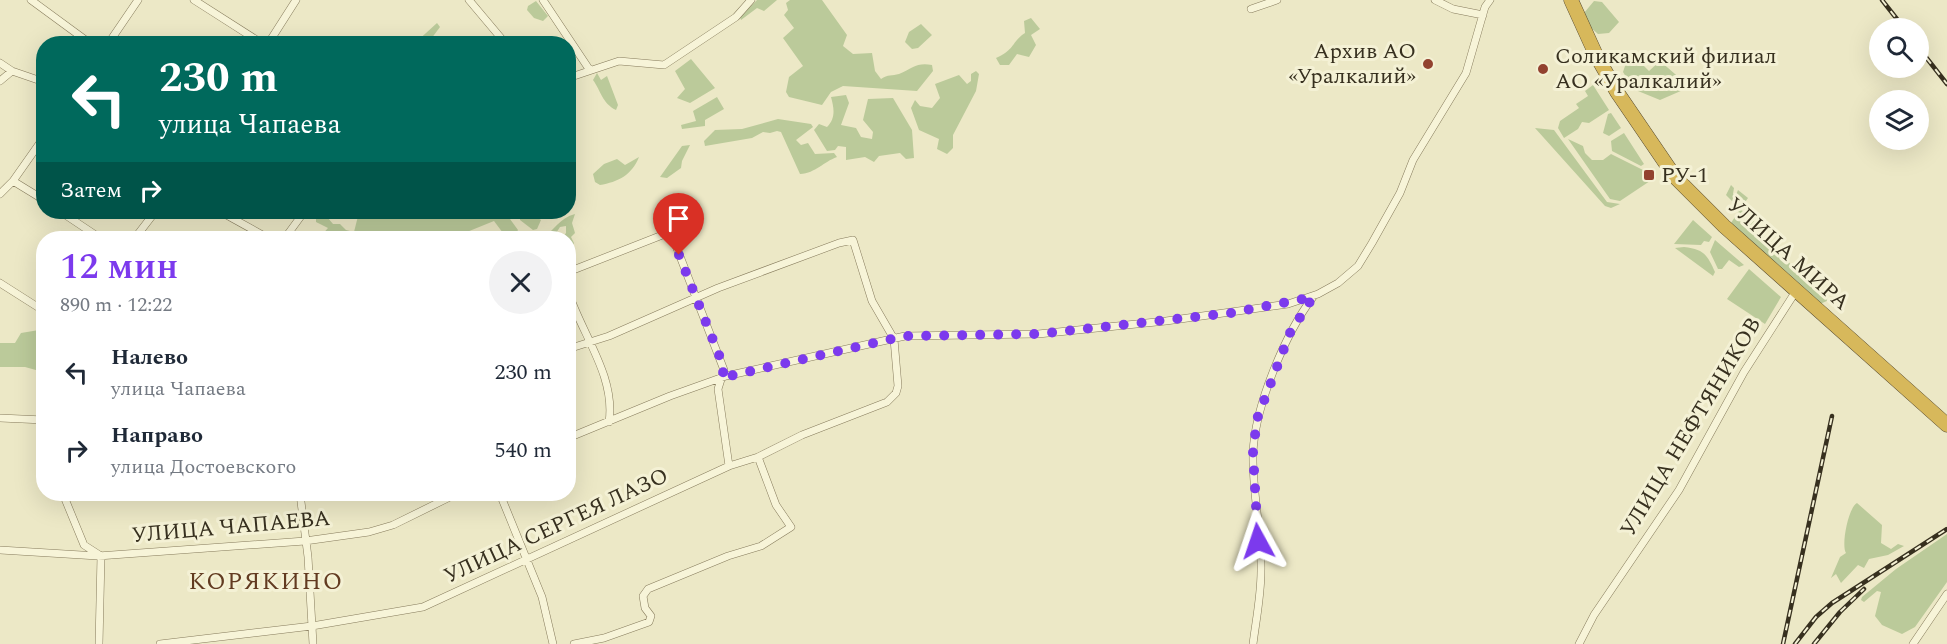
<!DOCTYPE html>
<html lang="ru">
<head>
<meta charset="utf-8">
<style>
	:root { --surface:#fff; --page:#f2f2f3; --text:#1f2937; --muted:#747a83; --accent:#7c3aed }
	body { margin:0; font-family:Spectral,serif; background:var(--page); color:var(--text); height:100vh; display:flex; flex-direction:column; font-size:22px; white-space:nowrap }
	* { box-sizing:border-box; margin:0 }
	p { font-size:20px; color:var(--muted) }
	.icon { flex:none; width:33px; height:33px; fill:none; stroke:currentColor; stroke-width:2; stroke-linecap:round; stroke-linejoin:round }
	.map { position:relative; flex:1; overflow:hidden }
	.panel { position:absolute; left:36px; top:231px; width:540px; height:270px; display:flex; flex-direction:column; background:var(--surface); border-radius:24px; box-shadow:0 6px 24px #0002 }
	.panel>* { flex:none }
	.hud { position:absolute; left:36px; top:36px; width:540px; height:183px; border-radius:24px; box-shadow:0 6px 24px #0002; background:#00695c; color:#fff; overflow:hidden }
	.controls { position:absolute; left:1869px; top:18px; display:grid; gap:12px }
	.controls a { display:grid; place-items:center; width:60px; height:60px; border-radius:50%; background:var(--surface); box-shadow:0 6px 24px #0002; font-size:30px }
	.pin { position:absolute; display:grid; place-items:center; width:51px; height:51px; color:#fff; margin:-62px -26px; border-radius:50% 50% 50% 0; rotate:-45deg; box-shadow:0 0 6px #0007 }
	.pin .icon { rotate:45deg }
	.me { position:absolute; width:66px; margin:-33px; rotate:355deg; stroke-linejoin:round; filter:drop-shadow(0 0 4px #0008) }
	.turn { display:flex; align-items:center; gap:21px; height:126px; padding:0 24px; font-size:27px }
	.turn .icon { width:78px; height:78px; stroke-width:2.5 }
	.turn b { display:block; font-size:42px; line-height:51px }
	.then { display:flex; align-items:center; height:57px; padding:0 24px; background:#0003; gap:12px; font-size:22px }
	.round { display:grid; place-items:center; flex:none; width:63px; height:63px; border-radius:32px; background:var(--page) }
	.headline { display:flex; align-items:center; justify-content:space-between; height:102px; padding:0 24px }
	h1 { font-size:36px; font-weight:600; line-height:45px; color:var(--accent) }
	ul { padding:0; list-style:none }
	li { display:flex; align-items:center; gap:18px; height:78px; padding:0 24px }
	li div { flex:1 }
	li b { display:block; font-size:22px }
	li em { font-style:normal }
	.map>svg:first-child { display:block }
	.green { fill:#bbca9a }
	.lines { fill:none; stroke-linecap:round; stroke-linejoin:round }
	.street-casing { stroke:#867b5c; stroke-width:8 }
	.highway-casing { stroke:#544830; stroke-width:15 }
	.street { stroke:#f7f4d8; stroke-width:7 }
	.highway { stroke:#d7b85b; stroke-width:14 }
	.rail-casing { stroke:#37301f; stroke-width:4.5 }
	.rail { stroke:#f4f1d5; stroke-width:2; stroke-dasharray:7; stroke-linecap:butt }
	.route { stroke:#7c3aed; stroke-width:10; stroke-dasharray:0 18 }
	.poi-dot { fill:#92422f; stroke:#f4f1d5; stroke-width:2 }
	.labels { text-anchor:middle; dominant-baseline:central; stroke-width:6; stroke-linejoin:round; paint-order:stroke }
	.poi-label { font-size:22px; fill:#37301f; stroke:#f4f1d5; text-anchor:start }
	.street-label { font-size:22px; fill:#37301f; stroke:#f4f1d5 }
	.neighbourhood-label { font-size:24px; letter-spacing:1.5px; fill:#623b21; stroke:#f4f1d5 }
</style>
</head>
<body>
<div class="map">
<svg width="1947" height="644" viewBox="0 0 1947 644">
	<rect width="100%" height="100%" fill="#ece8c6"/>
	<path class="green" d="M757 0H777L764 11 757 8 741 20 740 17Z
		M790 0H822L847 35 843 46 853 54 872 53 875 71 881 79C888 74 892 76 899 74 913 68 917 62 932 65L933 71 917 91 843 86 831 92 822 105 789 97 786 92 789 77 803 66 783 38 794 28 784 15 788 10 786 3Z
		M536 1 548 16 543 21 534 18 527 10 528 6Z
		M1594 1 1602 2 1619 22 1609 33 1598 34 1590 27 1584 13Z
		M1031 18 1040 29 1031 35 1036 45 1029 57 1017 54 1009 65H1000L996 58C1016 49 1011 42 1025 33L1024 21Z
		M437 23 440 27 431 39V43H415Z
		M921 24 932 35 918 48 912 49 905 42 909 32Z
		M1636 58 1649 71 1660 61 1690 87 1660 100 1638 91 1632 86 1636 83 1633 78 1628 80 1623 72 1625 66Z
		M691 59 715 88 690 103 677 98 685 89 675 71Z
		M976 71 979 74 976 91 953 135V148L947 154 937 149 939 139 919 130 911 108 915 100 920 106 932 108 940 98 935 84 959 75 967 84 971 81V74Z
		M597 73 601 80 607 76 618 105 616 110C602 103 601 91 593 80Z
		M1593 85 1609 110 1589 123 1582 122 1578 129 1564 138 1558 128 1560 121 1579 108 1576 104 1588 96 1585 91Z
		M846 95 849 103 841 125 856 128 861 137 872 139 873 132 863 120 868 99 893 98 912 130 914 158 906 159 900 153 879 156 874 162 865 157 846 160V147L838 146 835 150 827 151 814 130 819 124 827 127C836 118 834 108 831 97Z
		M717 97 724 109 705 120V126L682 129 681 125 696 121 693 111Z
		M1611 113 1621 128 1609 136 1603 133 1608 114Z
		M778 119 811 124 813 127 796 140 801 145 808 143 815 154 834 153 837 157C823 162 816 173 800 174L781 132 777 131 770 133 763 132 752 138 705 146 704 141 715 130 742 129Z
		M1535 128 1554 130 1607 202 1620 204 1611 208 1605 206Z
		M1624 133 1644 164 1641 166 1612 151 1611 141Z
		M1568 139 1583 146 1585 153 1592 160H1603L1611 154 1645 171 1648 170 1646 174 1650 181 1620 201 1610 199Z
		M690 145 682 161 681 168 667 178 660 177 682 146Z
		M639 157C632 175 618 182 600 185L595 182 593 174 604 164 617 159 625 165Z
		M1731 185 1734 188 1733 194 1736 195 1738 190 1748 198 1740 209 1757 224 1753 229 1829 300 1820 304 1731 223 1740 209 1726 195Z
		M316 212H323L333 224H340L346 230 354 232 359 212H375L378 215 382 212H452L461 214 505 212 518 230 515 235 503 233 494 221 452 238H319L328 228 316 222Z
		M512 212H529L541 220 537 229 533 230 520 220V214L514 215Z
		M575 214 572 223 575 233 571 237 574 243 569 252 568 238H562L566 233V226L560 227 553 238H543C554 230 560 218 575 214Z
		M1693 220 1712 237 1709 242 1704 241 1701 245 1674 244Z
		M1715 240 1744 265 1739 267 1729 260 1722 269H1718L1710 252Z
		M1684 247C1703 249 1707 254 1715 272L1713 276 1675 248Z
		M1749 269 1781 297 1765 324 1727 299Z
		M39 330 43 332V372L25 367H0V343H15L21 333Z
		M1857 503 1882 525 1881 543 1891 549 1898 544 1904 546 1888 555 1869 559 1864 568 1858 565 1841 583 1836 574 1831 578 1840 557 1846 553C1841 546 1848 508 1857 503Z
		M1947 534V582L1915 627 1902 634 1882 625 1875 616 1881 592 1877 591 1864 602 1861 600 1862 597 1896 569Z"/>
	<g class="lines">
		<defs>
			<path id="street" d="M31 0 91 44
				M194 0 263 44
				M469 0 506 44
				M543 0 589 69
				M1435 0 1453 9 1483 15
				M1251 9 1277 0
				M108 44 138 0
				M268 44 296 0
				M0 63 12 71 44 82
				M568 78 619 61 664 65 736 17 751 0
				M0 81 12 71
				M13 181 44 200
				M0 194 13 181 44 137
				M61 212 100 238
				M221 212 268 238
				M671 233 724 370 718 389 729 466
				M135 238 155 212
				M285 238 304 212
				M568 272 693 223
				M0 283 44 311
				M568 291C581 333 616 376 609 422
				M568 349 609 336 718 288 839 243 853 240 872 301 894 339
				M0 418 44 420
				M568 438 670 396 726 376 905 336 1038 334 1166 321 1288 304 1318 294 1338 283 1358 266 1372 243 1400 193 1413 160 1466 73 1485 7 1490 0
				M63 494 84 545 101 556 99 644
				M248 494H250
				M300 494 308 557 313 644
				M500 494 542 597 553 644
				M0 550 98 556 305 541 369 532 393 525 456 494
				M160 644 312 626 423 607 729 466 758 457 802 435 887 402 896 393 898 386 894 339
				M574 644 604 638 649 622 651 616 645 608 643 596 648 589 728 556 761 546 791 527 776 505 758 457
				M1253 644C1256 620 1261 596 1261 571 1262 532 1252 492 1253 453 1255 406 1285 334 1313 297
				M1579 644 1594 615 1679 490 1744 372 1796 291
				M1913 644 1947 594"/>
			<path id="highway" d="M1571 0 1596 55 1617 92 1675 177 1724 226 1947 425"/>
		</defs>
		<use href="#street" class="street-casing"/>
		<use href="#highway" class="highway-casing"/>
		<use href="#street" class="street"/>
		<use href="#highway" class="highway"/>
		<defs>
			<path id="rail" d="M1882 0 1904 28
				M1918 47 1947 84
				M1783 644 1832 416
				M1795 644 1816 617 1832 603 1947 529
				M1814 644 1840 612 1864 589"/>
		</defs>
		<use href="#rail" class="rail-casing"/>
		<use href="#rail" class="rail"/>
	</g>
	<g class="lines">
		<path class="route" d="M679 255 721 360 724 370 721 378 905 336 1038 334 1231 313 1313 297 1290 333 1257 419 1253 452 1258 541"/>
	</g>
	<g class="poi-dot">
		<circle cx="1428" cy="64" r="6"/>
		<circle cx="1543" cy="69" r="6"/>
		<rect x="1643" y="169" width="12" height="12" rx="3"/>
	</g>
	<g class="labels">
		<g class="poi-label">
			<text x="1416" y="51" text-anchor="end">Архив АО<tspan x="1416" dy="25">«Уралкалий»</tspan></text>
			<text x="1555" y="56">Соликамский филиал<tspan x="1555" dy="25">АО «Уралкалий»</tspan></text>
			<text x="1661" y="175">РУ-1</text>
		</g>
		<g class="street-label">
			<text transform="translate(1788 254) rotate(42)">УЛИЦА МИРА</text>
			<text transform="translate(1691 427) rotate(-59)">УЛИЦА НЕФТЯНИКОВ</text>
			<text transform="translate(556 526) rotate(-25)">УЛИЦА СЕРГЕЯ ЛАЗО</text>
			<text transform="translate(231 527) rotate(-5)">УЛИЦА ЧАПАЕВА</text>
		</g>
		<g class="neighbourhood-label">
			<text x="266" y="582">КОРЯКИНО</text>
		</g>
	</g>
</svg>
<div class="controls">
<a><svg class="icon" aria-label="search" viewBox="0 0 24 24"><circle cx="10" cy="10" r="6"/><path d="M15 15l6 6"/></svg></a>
<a><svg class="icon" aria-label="layers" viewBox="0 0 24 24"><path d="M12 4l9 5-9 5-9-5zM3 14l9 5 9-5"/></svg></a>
</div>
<div class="pin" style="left:679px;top:255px;background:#d93025"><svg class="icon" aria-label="arrive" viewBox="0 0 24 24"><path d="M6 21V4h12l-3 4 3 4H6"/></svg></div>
<svg class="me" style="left:1258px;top:541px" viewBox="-20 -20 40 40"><path d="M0-17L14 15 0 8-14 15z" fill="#7c3aed" stroke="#fff" stroke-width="4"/></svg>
<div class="hud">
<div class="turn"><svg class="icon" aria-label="left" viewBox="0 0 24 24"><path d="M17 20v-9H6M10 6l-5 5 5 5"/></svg><div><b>230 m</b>улица Чапаева</div></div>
<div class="then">Затем<svg class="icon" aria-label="right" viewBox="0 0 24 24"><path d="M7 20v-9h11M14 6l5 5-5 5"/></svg></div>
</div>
<section class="panel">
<div class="headline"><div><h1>12 мин</h1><p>890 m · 12:22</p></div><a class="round"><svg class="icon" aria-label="close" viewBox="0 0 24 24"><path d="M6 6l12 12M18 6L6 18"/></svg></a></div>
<ul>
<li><svg class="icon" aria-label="left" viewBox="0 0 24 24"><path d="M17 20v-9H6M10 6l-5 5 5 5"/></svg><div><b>Налево</b><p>улица Чапаева</p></div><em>230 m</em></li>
<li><svg class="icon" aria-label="right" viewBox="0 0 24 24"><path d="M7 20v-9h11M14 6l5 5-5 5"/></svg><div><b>Направо</b><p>улица Достоевского</p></div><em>540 m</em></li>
</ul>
</section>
</div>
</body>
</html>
